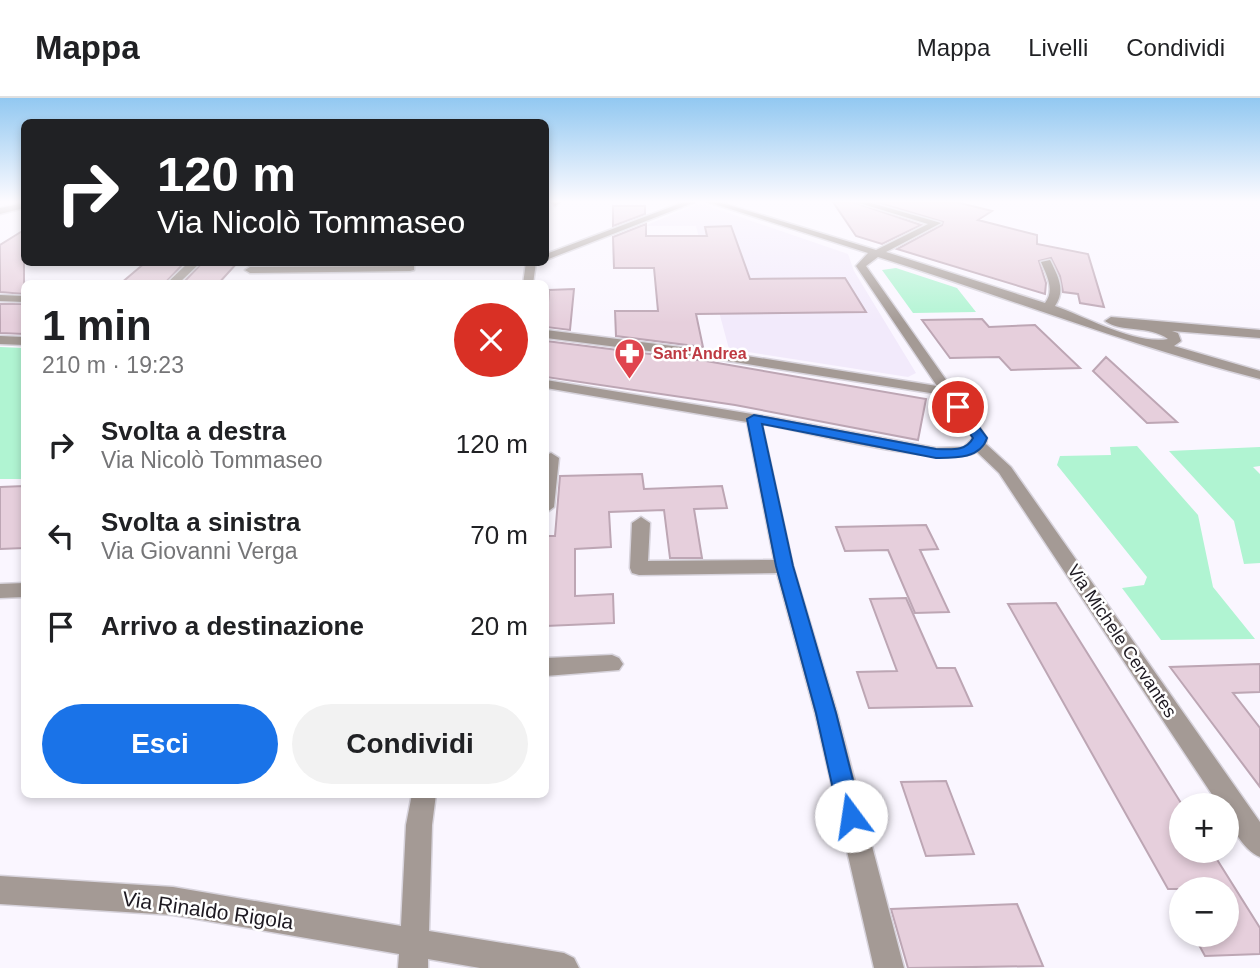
<!DOCTYPE html>
<html lang="it">
<head>
<meta charset="utf-8">
<style>
	:root { --surface:#fff; --page:#f2f2f2; --text:#202124; --muted:#757577; --line:#e0e0e0; --accent:#1a73e8 }
	body { margin:0; font-family:Arial,sans-serif; background:var(--page); color:var(--text); height:100vh; display:flex; flex-direction:column; font-size:26px; white-space:nowrap }
	* { box-sizing:border-box; margin:0 }
	p { font-size:23px; color:var(--muted) }
	.icon { flex:none; width:38px; height:38px; fill:none; stroke:currentColor; stroke-width:2; stroke-linecap:round; stroke-linejoin:round }
	.map { position:relative; flex:1; overflow:hidden }
	.sheet { position:absolute; left:21px; top:182px; width:528px; height:518px; display:flex; flex-direction:column; background:var(--surface); border-radius:10px; box-shadow:0 4px 10px #0003 }
	.sheet>* { flex:none }
	.banner { position:absolute; left:21px; top:21px; width:528px; height:147px; border-radius:10px; box-shadow:0 4px 10px #0003; background:#202124; color:#fff; overflow:hidden }
	.tools { position:absolute; left:1169px; top:695px; display:grid; gap:14px }
	.tools a { display:grid; place-items:center; width:70px; height:70px; border-radius:50%; background:var(--surface); box-shadow:0 4px 10px #0003; font-size:35px }
	.pin { position:absolute; display:grid; place-items:center; width:60px; height:60px; color:#fff; margin:-30px; border:4px solid #fff; border-radius:50%; box-shadow:0 2px 7px #0007 }
	.me { position:absolute; width:77px; margin:-38px; rotate:346deg; stroke-linejoin:round; filter:drop-shadow(0 0 5px #0008) }
	.turn { display:flex; align-items:center; gap:24px; height:147px; padding:0 21px; font-size:32px }
	.turn .icon { width:91px; height:91px; stroke-width:2.5 }
	.turn b { display:block; font-size:49px; line-height:60px }
	.round { display:grid; place-items:center; flex:none; width:74px; height:74px; border-radius:37px; background:var(--page) }
	.head { display:flex; align-items:center; justify-content:space-between; height:119px; padding:0 21px }
	h1 { font-size:42px; font-weight:800; line-height:52px }
	.action { display:flex; gap:14px; margin-top:auto; padding:14px 21px }
	.action a { flex:1; height:80px; border-radius:42px; background:var(--accent); color:#fff; font-size:28px; font-weight:800; line-height:80px; text-align:center }
	.action a+a { background:var(--page); color:var(--text) }
	ul { padding:0; list-style:none }
	li { display:flex; align-items:center; gap:21px; height:91px; padding:0 21px }
	li div { flex:1 }
	li b { display:block; font-size:26px }
	li em { font-style:normal }
	header { display:flex; align-items:center; gap:42px; box-sizing:border-box; height:98px; padding:0 35px; background:var(--surface); border-bottom:2px solid var(--line) }
	header strong { font-size:33px }
	nav { display:flex; gap:38px; margin-inline-start:auto; font-size:24px }
	.map>svg:first-child { display:block }
	.built { fill:#f2eafb }
	.green { fill:#b0f4d2 }
	.building { fill:#e6cfdc; stroke:#bda6b4; stroke-width:2 }
	.lines { fill:none; stroke-linecap:round; stroke-linejoin:round }
	.minor-casing { stroke:#d7d3dc; stroke-width:3 }
	.minor { fill:#a49a95; fill-rule:evenodd }
	.route { fill:#1a73e8; stroke:#114b97; stroke-width:2 }
	.labels { text-anchor:middle; dominant-baseline:central; stroke-width:5; stroke-linejoin:round; paint-order:stroke }
	.far-health-label { font-size:16px; font-weight:bold; fill:#be3a42; stroke:#fff; text-anchor:start }
	.street-label { font-size:18px; fill:#1e1a22; stroke:#fff }
	.near-street-label { font-size:21px; fill:#1e1a22; stroke:#fff }
</style>
</head>
<body>
<header>
<strong>Mappa</strong>
<nav><a>Mappa</a><a>Livelli</a><a>Condividi</a></nav>
</header>
<div class="map">
<svg width="1260" height="870" viewBox="0 0 1260 870">
	<rect width="100%" height="100%" fill="#faf6ff"/>
	<path class="built" d="M696 107H705L848 156 854 173 916 275 908 279 729 251 696 128H644Z"/>
	<path class="green" d="M896 170 957 190 976 214 913 215 882 172Z
		M0 249 24 250V381H0Z
		M1137 348 1198 417 1213 489 1255 541 1161 542 1122 490 1144 487 1147 479 1057 367 1060 358 1111 357 1110 349Z
		M1260 349V368L1253 369 1260 376V465L1244 466 1234 423 1169 353Z"/>
	<path class="building" d="M833 104H853L921 127 882 146 856 138Z
		M876 104H956L992 113 978 122 1037 137V146L1088 156 1104 209 1080 205 1078 196 1063 194 1060 178 1051 160 1039 163 1046 185 1045 196 897 151 942 127 943 124Z
		M613 108H645V116L613 128Z
		M646 126V138H707L705 129 731 128 750 181 845 180 866 214 696 216 703 249 616 238 615 213H658L654 170H614L613 139Z
		M24 132V196L0 194V147Z
		M146 164H185L164 186H120Z
		M203 164H238L218 186H182Z
		M574 191 570 232 546 229 549 192Z
		M0 206H24V236L0 235Z
		M982 221 989 229 1035 227 1080 270 1011 272 999 259 950 260 922 222Z
		M546 243 706 263 926 301 918 342 735 307 546 279Z
		M1106 259 1177 324 1147 325 1093 273Z
		M642 376 644 391 722 388 727 410 694 411 702 460H670L664 412 609 414 611 449 575 451V498L613 496 614 525 546 528V438H555L560 378Z
		M24 388V450L0 451V389Z
		M926 427 938 451 920 452 949 514 915 515 888 452 845 453 836 429Z
		M906 500 937 570H955L972 608 869 610 857 574 897 573 870 501Z
		M1056 505 1181 705V752H1211L1260 830V856L1205 858 1193 836H1227V791H1168L1008 506Z
		M1260 566V594L1233 595 1260 630V689L1170 569Z
		M946 683 974 756 926 758 901 684Z
		M1017 806 1043 868 908 870 891 811Z"/>
	<g class="lines">
		<defs>
			<path id="minor" d="M552 104H560L555 108Z
				M684 104H695L546 162V156Z
				M708 104H719L876 152 928 126 856 104H868L941 125 886 154 1045 205C1055 192 1047 178 1041 164L1050 162C1058 178 1066 192 1055 208 1086 219 1136 247 1168 241 1149 227 1122 235 1105 223L1111 219 1260 232V240L1172 233 1178 235 1181 243 1174 248 1260 273V281C1130 248 1006 199 878 159L866 168 987 340 986 346 1011 369 1260 724V759C1243 752 1227 725 1227 707H1219L999 375 977 354C944 371 805 333 762 326L793 468 837 615 904 870H874L815 615 777 475 639 477 632 475 630 470 632 425 641 419 650 425 648 463 774 462 747 324 546 290V282L770 319 936 350 964 349 973 340 943 297 728 263 546 240V232L728 255 937 288 856 168 868 155Z
				M24 105V110L0 116V110Z
				M189 164H201L178 186H166Z
				M526 164H536L533 186H523Z
				M414 168V172L410 173 250 175 245 172 250 169Z
				M0 197 24 198V204L0 203Z
				M0 238 24 239V247L0 246Z
				M551 355 559 360 554 409 546 415V357Z
				M24 485V499L0 500V486Z
				M612 557 619 560 623 566 619 572 546 578V560Z
				M412 696H436L432 727 429 833 564 855 574 860 579 870H480L428 861V870H398L399 856 173 817 0 806V778L173 789 401 828 406 727Z"/>
		</defs>
		<use href="#minor" class="minor-casing"/>
		<use href="#minor" class="minor"/>
	</g>
	<linearGradient id="sky" x2="0" y2="1"><stop stop-color="#92c8f1"/><stop offset="0.46" stop-color="#fdfbff"/><stop offset="1" stop-color="#fdfbff" stop-opacity="0"/></linearGradient>
	<rect width="1260" height="225" fill="url(#sky)"/>
	<path class="route" d="M958 305 962 306 987 340C980 361 955 360 936 360L762 326 793 468 836 615 862 718 859 726 851 729 843 726 839 718 816 615 776 468 747 321 754 317 936 351C950 351 966 354 973 340L951 309Z"/>
	<defs>
		<symbol id="pharmacy-pin" viewBox="-11 -11 22 30"><path d="M0 17L-7.5 6A9.5 9.5 0 1 1 7.5 6Z" fill="#e0444e" stroke="#fff"/><path d="M-2-6h4v4h4v4h-4v4h-4v-4h-4v-4h4Z" fill="#fff"/></symbol>
	</defs>
	<g fill-rule="evenodd">
		<use href="#pharmacy-pin" x="612" y="238" width="35" height="47"/>
	</g>
	<g class="labels">
		<g class="far-health-label">
			<text x="653" y="255">Sant'Andrea</text>
		</g>
		<g class="street-label">
			<text transform="translate(1122 543) rotate(56)">Via Michele Cervantes</text>
		</g>
		<g class="near-street-label">
			<text transform="translate(208 812) rotate(8)">Via Rinaldo Rigola</text>
		</g>
	</g>
</svg>
<div class="tools">
<a>+</a>
<a>−</a>
</div>
<div class="pin" style="left:958px;top:309px;background:#d93025"><svg class="icon" aria-label="arrive" viewBox="0 0 24 24"><path d="M6 21V4h12l-3 4 3 4H6"/></svg></div>
<svg class="me" style="left:851px;top:718px" viewBox="-20 -20 40 40"><circle r="19" fill="#fff"/><path d="M0-13L10 11 0 6-10 11z" fill="#1a73e8"/></svg>
<div class="banner">
<div class="turn"><svg class="icon" aria-label="right" viewBox="0 0 24 24"><path d="M7 20v-9h11M14 6l5 5-5 5"/></svg><div><b>120 m</b>Via Nicolò Tommaseo</div></div>
</div>
<section class="sheet">
<div class="head"><div><h1>1 min</h1><p>210 m · 19:23</p></div><a class="round" style="background:#d93025;color:#fff"><svg class="icon" aria-label="close" viewBox="0 0 24 24"><path d="M6 6l12 12M18 6L6 18"/></svg></a></div>
<ul>
<li><svg class="icon" aria-label="right" viewBox="0 0 24 24"><path d="M7 20v-9h11M14 6l5 5-5 5"/></svg><div><b>Svolta a destra</b><p>Via Nicolò Tommaseo</p></div><em>120 m</em></li>
<li><svg class="icon" aria-label="left" viewBox="0 0 24 24"><path d="M17 20v-9H6M10 6l-5 5 5 5"/></svg><div><b>Svolta a sinistra</b><p>Via Giovanni Verga</p></div><em>70 m</em></li>
<li><svg class="icon" aria-label="arrive" viewBox="0 0 24 24"><path d="M6 21V4h12l-3 4 3 4H6"/></svg><div><b>Arrivo a destinazione</b></div><em>20 m</em></li>
</ul>
<div class="action"><a>Esci</a><a>Condividi</a></div>
</section>
</div>
</body>
</html>
